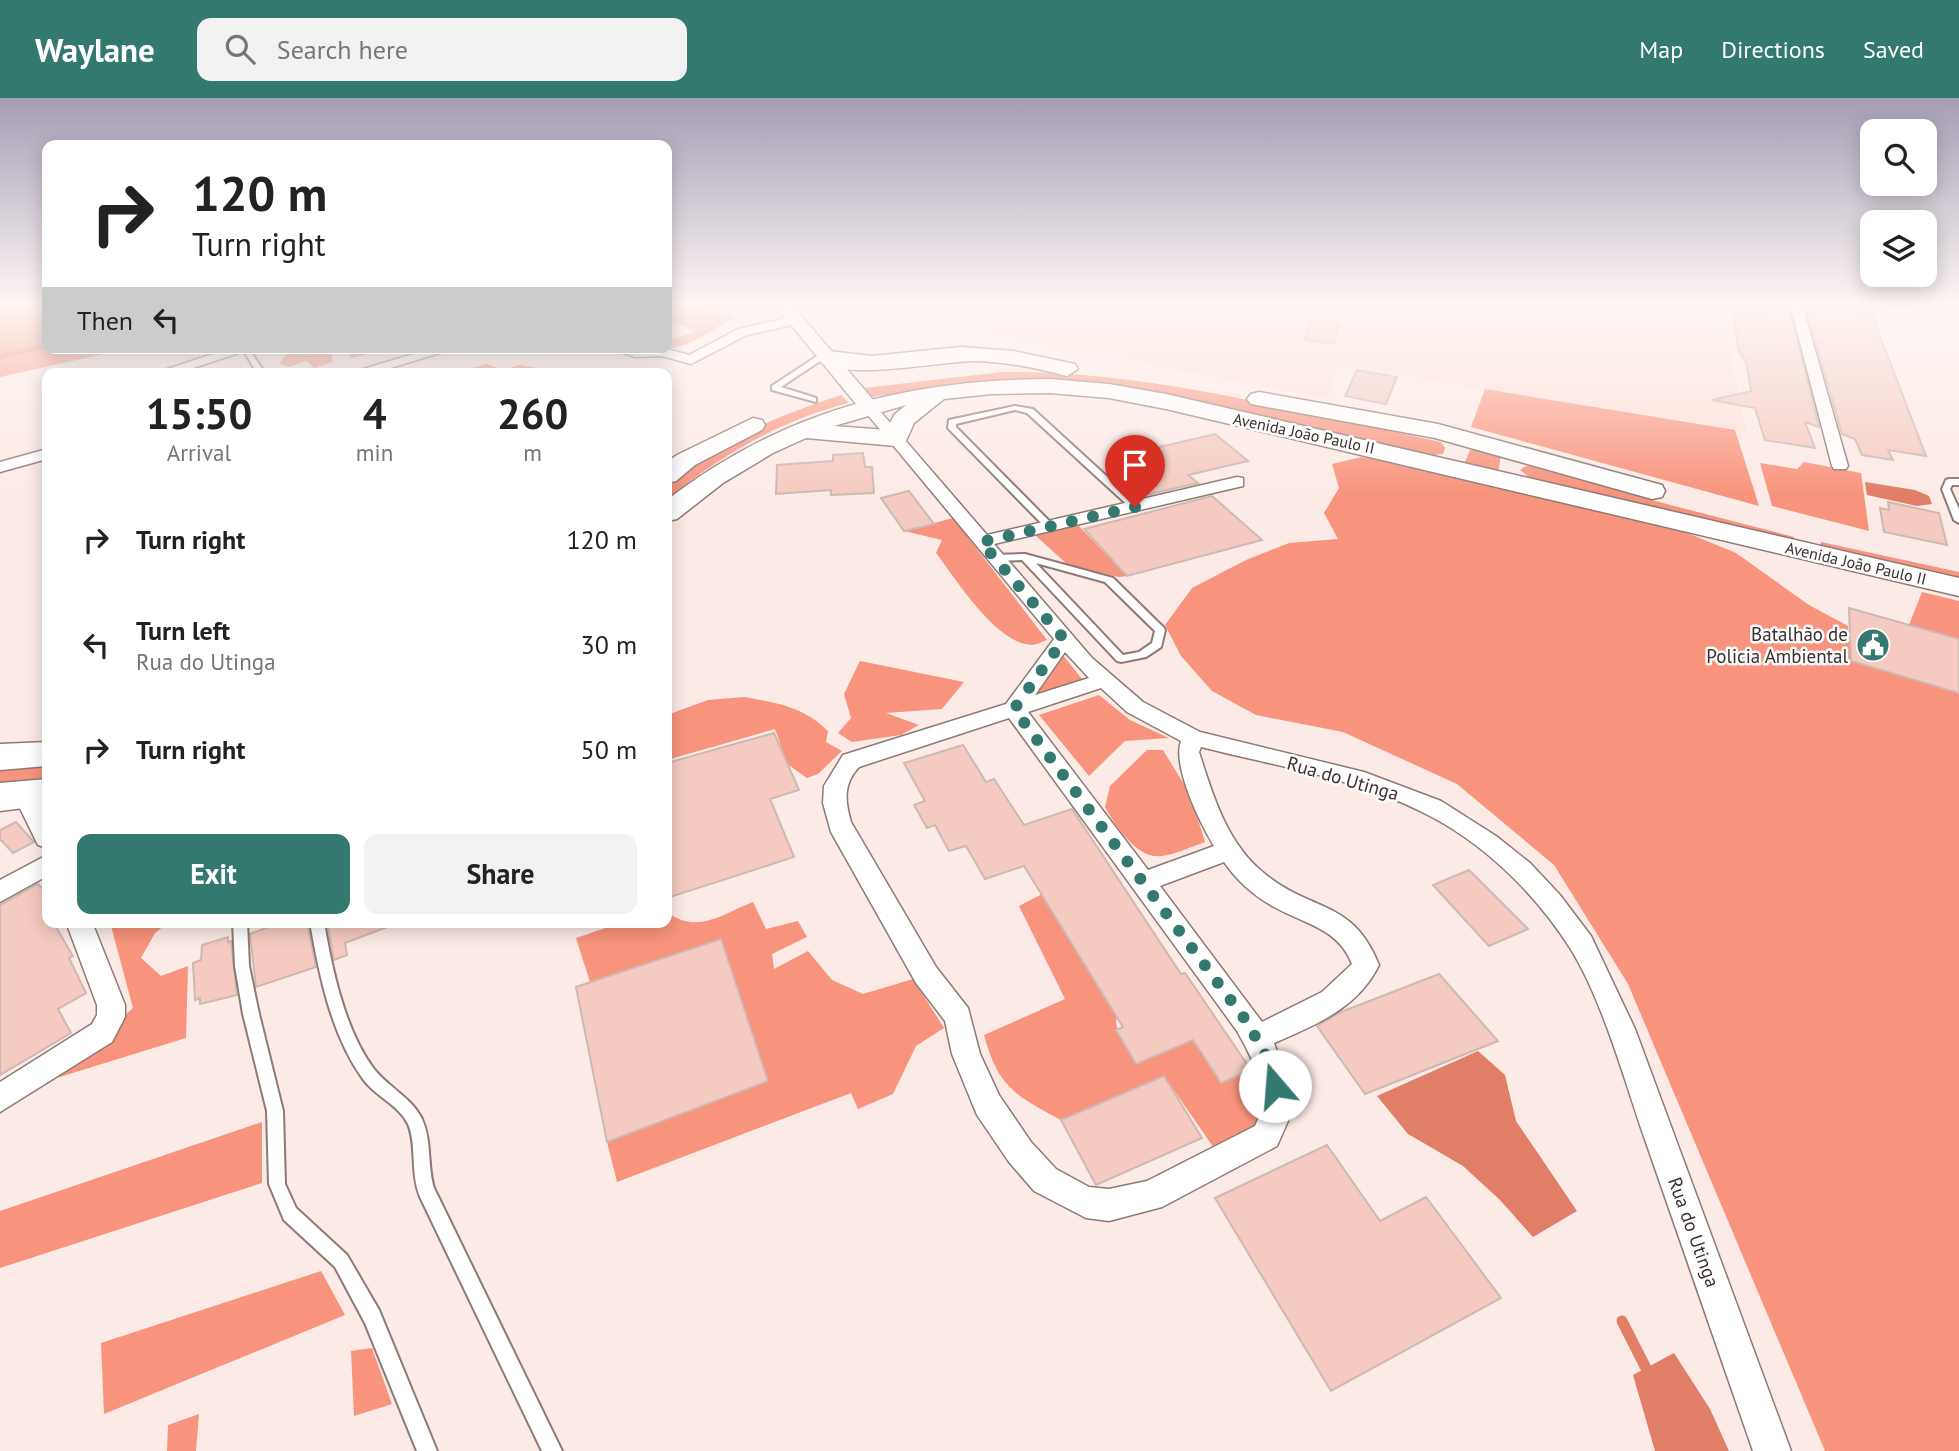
<!DOCTYPE html>
<html lang="en">
<head>
<meta charset="utf-8">
<style>
	:root { --surface:#fff; --page:#f2f2f2; --text:#222; --muted:#767676; --accent:#33796f }
	body { margin:0; font-family:"PT Sans",sans-serif; background:var(--page); color:var(--text); height:100vh; display:flex; flex-direction:column; font-size:26px; white-space:nowrap }
	* { box-sizing:border-box; margin:0 }
	p { font-size:23px; color:var(--muted) }
	.icon { flex:none; width:38px; height:38px; fill:none; stroke:currentColor; stroke-width:2; stroke-linecap:round; stroke-linejoin:round }
	.map { position:relative; flex:1; overflow:hidden }
	.sheet { position:absolute; left:42px; top:270px; width:630px; height:560px; display:flex; flex-direction:column; background:var(--surface); border-radius:14px; box-shadow:0 4px 18px #0003 }
	.sheet>* { flex:none }
	.guide { position:absolute; left:42px; top:42px; width:630px; height:214px; border-radius:14px; box-shadow:0 4px 18px #0003; background:#fff; color:var(--text); overflow:hidden }
	.tools { position:absolute; left:1860px; top:21px; display:grid; gap:14px }
	.tools a { display:grid; place-items:center; width:77px; height:77px; border-radius:14px; background:var(--surface); box-shadow:0 4px 18px #0003; font-size:35px }
	.pin { position:absolute; display:grid; place-items:center; width:60px; height:60px; color:#fff; margin:-72px -30px; border-radius:50% 50% 50% 0; rotate:-45deg; box-shadow:0 0 7px #0007 }
	.pin .icon { rotate:45deg }
	.me { position:absolute; width:77px; margin:-38px; rotate:342deg; stroke-linejoin:round; filter:drop-shadow(0 0 5px #0008) }
	.turn { display:flex; align-items:center; gap:24px; height:147px; padding:0 35px; font-size:32px }
	.turn .icon { width:91px; height:91px; stroke-width:2.5 }
	.turn b { display:block; font-size:49px; line-height:60px }
	.then { display:flex; align-items:center; height:66px; padding:0 35px; background:#0003; gap:14px; font-size:26px }
	.eta { display:flex; justify-content:space-evenly; align-items:center; height:119px; text-align:center }
	.eta b { font-size:42px; font-weight:800; line-height:49px }
	.button { display:flex; gap:14px; margin-top:auto; padding:14px 35px }
	.button a { flex:1; height:80px; border-radius:14px; background:var(--accent); color:#fff; font-size:28px; font-weight:800; line-height:80px; text-align:center }
	.button a+a { background:var(--page); color:var(--text) }
	ul { padding:0; list-style:none }
	li { display:flex; align-items:center; gap:21px; height:105px; padding:0 35px }
	li div { flex:1 }
	li b { display:block; font-size:26px }
	li em { font-style:normal }
	header { display:flex; align-items:center; gap:42px; box-sizing:border-box; height:98px; padding:0 35px; background:var(--accent); color:#fff }
	header strong { font-size:33px }
	nav { display:flex; gap:38px; margin-inline-start:auto; font-size:24px }
	.search { width:490px; height:63px; background:var(--page); display:flex; align-items:center; gap:18px; box-sizing:border-box; padding:0 24px; border-radius:14px; color:var(--muted); font-size:26px }
	.map>svg:first-child { display:block }
	.built { fill:#fedfd8 }
	.forest { fill:#f8947e }
	.water { fill:#e07e68 }
	.lines { fill:none; stroke-linecap:round; stroke-linejoin:round }
	.stream-far1 { stroke:#e07e68; stroke-width:5 }
	.stream { stroke:#e07e68; stroke-width:11 }
	.building { fill:#f5cbc1; stroke:#cdb8b3; stroke-width:2 }
	.service-casing { stroke:#8e7a75; stroke-width:4 }
	.minor-casing { stroke:#8e7a75; stroke-width:3 }
	.tertiary-casing { stroke:#8e7a75; stroke-width:3 }
	.primary-casing { stroke:#8e7a75; stroke-width:3 }
	.service { fill:#fff; fill-rule:evenodd }
	.minor { fill:#fff; fill-rule:evenodd }
	.tertiary { fill:#fff; fill-rule:evenodd }
	.primary { fill:#fff; fill-rule:evenodd }
	.route { stroke:#33796f; stroke-width:12; stroke-dasharray:0 21.6 }
	.labels { text-anchor:middle; dominant-baseline:central; stroke-width:5; stroke-linejoin:round; paint-order:stroke }
	.far-street-label { font-size:16px; fill:#3a312f; stroke:#fcfcfc }
	.poi-label { font-size:19px; fill:#3a312f; stroke:#fcfcfc; text-anchor:end }
	.street-label { font-size:19px; fill:#3a312f; stroke:#fcfcfc }
</style>
</head>
<body>
<header>
<strong>Waylane</strong>
<div class="search"><svg class="icon" aria-label="search" viewBox="0 0 24 24"><circle cx="10" cy="10" r="6"/><path d="M15 15l6 6"/></svg>Search here</div>
<nav><a>Map</a><a>Directions</a><a>Saved</a></nav>
</header>
<div class="map">
<svg width="1959" height="1353" viewBox="0 0 1959 1353">
	<rect width="100%" height="100%" fill="#fceae6"/>
	<path class="built" d="M839 206H1720L1746 334 1340 267 1327 301Z"/>
	<path class="forest" d="M0 206H47V250H130L0 279Z
		M667 206H715L718 209 708 212 737 218C711 231 687 255 656 250H667V243L695 234 675 224 667 226Z
		M291 250H365L364 257 351 260 347 251 331 254 333 264 314 270 306 263 289 269 279 266Z
		M487 266 502 272 520 267 567 275 459 273Z
		M1002 274C1150 272 1296 314 1441 344L1445 350 1443 356 1434 357 1155 293 1085 283 964 285 872 299 864 290Z
		M1485 291 1735 332 1759 408 1471 329Z
		M841 297 849 305C781 322 721 357 667 401V384C718 343 779 317 841 297Z
		M1471 350 1501 358 1498 374 1464 366Z
		M1361 359 1428 369 1475 385 1668 427 1736 455 1809 507 1848 528 1851 563 1959 595V1353H1825L1628 886 1554 767 1457 686 1343 634 1256 617 1212 593 1181 558 1165 527 1192 490 1246 462 1289 445 1338 441 1324 415 1339 390 1332 366Z
		M1804 364 1861 375 1869 433 1772 408 1760 365 1797 371Z
		M1538 366 1655 403 1794 439 1793 447 1557 388 1530 380 1520 372 1526 368Z
		M953 420 1047 542C1043 543 1037 547 1032 547 996 546 956 481 936 455L942 442 904 433Z
		M1077 426 1127 478 1119 479 1069 468 1035 437Z
		M1821 444 1959 474V485L1819 452Z
		M1922 494 1959 503V541L1909 527Z
		M1062 556 1082 581 1032 600Z
		M860 563 964 584 942 611 886 615 919 627 901 637 852 644 838 635 851 620 844 596Z
		M1099 597 1130 622 1169 640 1125 643 1089 678 1039 617Z
		M744 599C777 605 804 609 828 633L826 644 842 653 818 676 807 680 787 666 775 631 667 662V617L708 602Z
		M1147 652H1163L1190 696 1205 744C1191 749 1176 756 1162 758 1137 762 1115 727 1105 709L1110 688Z
		M47 666V685L0 687V667Z
		M1042 796 1103 896 1137 883C1109 925 1110 922 1136 966L1193 942 1221 985 1251 972 1264 990 1262 1025 1216 1053 1164 978 1061 1022C1016 998 998 989 984 937L1065 901 1019 808Z
		M753 804 766 831 798 823 807 839 772 856 774 871 808 853 832 882 863 896 913 881 944 930 916 948 893 996 858 1011 851 995 617 1084 607 1044 767 983 721 841 590 884 576 840 623 824H667V814C697 837 722 816 753 804Z
		M106 824H169L155 835 141 860 161 878 188 868 186 940 50 982 133 910 111 828Z
		M262 1024V1085L0 1170V1113Z
		M321 1173 345 1217 104 1316 101 1245Z
		M372 1250 392 1306 354 1318 351 1253Z
		M199 1316 196 1353H167L168 1327Z"/>
	<path class="water" d="M1865 384 1915 392 1929 398 1932 406 1917 408 1867 397Z
		M1478 953 1505 977 1516 1023 1577 1113 1533 1139 1500 1102 1463 1068 1408 1036 1377 998Z
		M1674 1255 1710 1311 1729 1353H1655L1633 1277Z"/>
	<g class="lines">
		<path class="stream-far1" d="M0 258 47 248"/>
		<path class="stream" d="M1622 1223 1650 1278"/>
	</g>
	<path class="building" d="M1765 206H1788L1819 329 1805 324 1815 350 1765 342 1755 310 1712 302 1751 293 1746 264 1738 252 1734 215 1767 218Z
		M1805 206 1858 207 1862 215 1872 217 1926 358 1888 352 1893 362 1862 357 1855 341 1842 336Z
		M1311 222 1340 226 1334 246 1304 242Z
		M1357 272 1397 279 1386 306 1345 298Z
		M1215 336 1248 363 1188 377 1198 385 1146 397 1108 361Z
		M863 355 865 369H872L874 395 831 397V392L776 396 777 367 833 363V357Z
		M909 393 934 426 904 433 881 400Z
		M1212 398 1262 442 1127 478 1084 431Z
		M1888 404 1939 415 1947 447 1884 434 1880 410 1889 412Z
		M1849 510 1959 541V595L1851 563Z
		M774 635 799 692 770 701 794 759 667 800V665Z
		M963 647 986 684 994 681 1024 727 1072 711 1181 876 1185 875 1251 972 1221 985 1193 942 1136 966 1116 932 1123 929 1024 768 985 781 966 748 949 753 935 727 927 730 914 707 925 703 904 665Z
		M16 724 34 744 13 755 0 741V732Z
		M1469 772 1528 831 1489 848 1433 787Z
		M38 786 47 795V824H53L73 858 69 860 86 895 58 911 71 935 0 977V807Z
		M281 824H307L316 869 256 889 250 836Z
		M327 824H395V826L345 845 347 857 334 862Z
		M228 839V844L231 843 237 897 200 906V900L195 902 193 865 201 862 202 847Z
		M721 841 768 983 607 1044 576 889Z
		M1439 876 1498 943 1365 996 1317 928 1341 914Z
		M1164 978 1202 1040 1096 1087 1061 1022Z
		M1327 1047 1380 1123 1426 1099 1501 1200 1331 1293 1215 1100Z"/>
	<g class="lines">
		<defs>
			<path id="service" d="M242 250H248L265 275H257Z
				M822 255 829 257 781 289 816 300V304L772 292V288Z
				M1015 308 1033 311 1138 407V411H1132L1027 315 1015 312 956 326V329L1054 428 1049 431 1046 430 948 330 949 322Z
				M1949 381H1959V387H1952L1950 391 1959 411V425L1954 422 1942 391 1946 382Z
				M1025 456 1113 480 1164 530 1165 532 1161 549 1146 559 1121 564 1117 563 1022 462 995 463 990 460 995 457ZM1036 465 1105 484 1155 533 1152 545 1139 554 1123 557Z
				M233 824H247L249 868 259 916 283 1013 285 1086 296 1110 347 1157 379 1212 437 1353H417L365 1225 335 1169 284 1122 269 1086 267 1013 243 916 235 868Z
				M310 824H324C332 871 345 933 374 971 389 990 411 999 422 1021 432 1043 427 1067 434 1090L562 1353H542L420 1099C410 1074 417 1046 408 1026 398 1006 375 998 363 981 331 937 319 876 310 824Z"/>
			<path id="minor" d="M1790 206H1802L1848 368 1846 371H1834L1832 368Z
				M796 218 801 219V225L747 237 691 266 662 258 635 259 609 250H663L689 257 738 231Z
				M231 250H254L178 275H155Z
				M433 250H456L374 275H350Z
				M868 304 873 305 987 437 1237 379 1243 380V388L994 446 1092 560 1143 604 1200 634 1364 674 1441 703 1496 738 1530 765 1560 797 1591 838 1635 931 1791 1353H1753C1716 1246 1679 1139 1642 1033 1623 977 1601 899 1570 850 1535 795 1483 744 1424 715 1356 680 1275 668 1201 649L1199 654C1213 698 1227 746 1265 776 1313 815 1353 801 1379 867 1358 910 1316 927 1274 945L1291 994 1288 1023 1277 1048 1162 1109 1109 1123 1086 1120 1034 1093 1009 1064 977 1017 952 956 945 923 916 885 831 734 823 705 824 688 843 657 1006 606 1054 541 863 311 861 308ZM1065 554 1089 580 1035 597ZM1101 590 1127 614 1181 643C1172 668 1200 725 1214 748L1148 772 1028 614ZM1009 620 1237 933C1253 962 1272 995 1255 1028L1147 1083 1109 1091 1089 1089 1056 1071 1031 1044 999 997 980 956 968 910 936 869 851 724C845 703 843 686 859 669ZM1224 764C1237 783 1255 799 1276 810 1305 826 1339 831 1352 866L1322 894 1262 924 1160 788Z
				M47 351V361L0 374V364Z
				M25 688 33 690 47 717V750L38 747 13 696 17 690Z
				M47 757V778L0 804V782Z
				M66 824H92L125 907V919L112 944 0 1014V984L92 926 97 917V907Z"/>
			<path id="tertiary" d="M774 206H791L875 304 878 308 875 312H861Z"/>
			<path id="primary" d="M961 249 1014 253 1075 266 1078 271 1067 278C1037 270 1008 264 976 263 945 262 835 286 817 260L828 253 872 258Z
				M1050 281 1109 286 1166 296 1959 480V498L1166 311 1109 300 1050 295 991 296 944 301 914 325 905 345 896 348 806 340 773 355 723 385 677 421 667 423V402C783 313 905 282 1050 281ZM906 307 894 317 887 332 834 328Z
				M1259 294 1438 326 1662 387 1665 393 1662 399 1652 401 1435 340 1251 306 1247 301 1251 296Z
				M753 320 762 322 765 327 762 332 695 367 676 383 667 385V364L677 357Z
				M47 644V668L0 672V646Z
				M47 681V707L0 713V685Z"/>
		</defs>
		<use href="#service" class="service-casing"/>
		<use href="#minor" class="minor-casing"/>
		<use href="#tertiary" class="tertiary-casing"/>
		<use href="#primary" class="primary-casing"/>
		<use href="#service" class="service"/>
		<use href="#minor" class="minor"/>
		<use href="#tertiary" class="tertiary"/>
		<use href="#primary" class="primary"/>
	</g>
	<linearGradient id="sky" x2="0" y2="1"><stop stop-color="#a59eb5"/><stop offset="0.52" stop-color="#fef6f4"/><stop offset="1" stop-color="#fef6f4" stop-opacity="0"/></linearGradient>
	<rect width="1959" height="395" fill="url(#sky)"/>
	<g class="lines">
		<path class="route" d="M1135 409 981 444 1064 541 1014 611 1247 924 1274 972 1275 988"/>
	</g>
	<defs>
		<symbol id="civic-disc" viewBox="-11 -11 22 22"><circle r="9.5" fill="#33796f" stroke="#fcfcfc"/><path d="M-.6-6.5H3V-4.5H.6V-3L4-1V1h2V6H-6V1h2V-1L-.6-3ZM-1.2 2.5V6h2.4V2.5Z" fill="#fff"/></symbol>
	</defs>
	<g fill-rule="evenodd">
		<use href="#civic-disc" x="1854" y="528" width="38" height="38"/>
	</g>
	<g class="labels">
		<g class="far-street-label">
			<text transform="translate(1304 335) rotate(12)">Avenida João Paulo II</text>
			<text transform="translate(1856 465) rotate(13)">Avenida João Paulo II</text>
		</g>
		<g class="poi-label">
			<text x="1848" y="536">Batalhão de<tspan x="1848" dy="22">Policia Ambiental</tspan></text>
		</g>
		<g class="street-label">
			<text transform="translate(1343 680) rotate(16)">Rua do Utinga</text>
			<text transform="translate(1694 1134) rotate(70)">Rua do Utinga</text>
		</g>
	</g>
</svg>
<div class="tools">
<a><svg class="icon" aria-label="search" viewBox="0 0 24 24"><circle cx="10" cy="10" r="6"/><path d="M15 15l6 6"/></svg></a>
<a><svg class="icon" aria-label="layers" viewBox="0 0 24 24"><path d="M12 4l9 5-9 5-9-5zM3 14l9 5 9-5"/></svg></a>
</div>
<div class="pin" style="left:1135px;top:409px;background:#d93025"><svg class="icon" aria-label="arrive" viewBox="0 0 24 24"><path d="M6 21V4h12l-3 4 3 4H6"/></svg></div>
<svg class="me" style="left:1275px;top:988px" viewBox="-20 -20 40 40"><circle r="19" fill="#fff"/><path d="M0-13L10 11 0 6-10 11z" fill="#33796f"/></svg>
<div class="guide">
<div class="turn"><svg class="icon" aria-label="right" viewBox="0 0 24 24"><path d="M7 20v-9h11M14 6l5 5-5 5"/></svg><div><b>120 m</b>Turn right</div></div>
<div class="then">Then<svg class="icon" aria-label="left" viewBox="0 0 24 24"><path d="M17 20v-9H6M10 6l-5 5 5 5"/></svg></div>
</div>
<section class="sheet">
<div class="eta">
<div><b>15:50</b><p>Arrival</p></div>
<div><b>4</b><p>min</p></div>
<div><b>260</b><p>m</p></div>
</div>
<ul>
<li><svg class="icon" aria-label="right" viewBox="0 0 24 24"><path d="M7 20v-9h11M14 6l5 5-5 5"/></svg><div><b>Turn right</b></div><em>120 m</em></li>
<li><svg class="icon" aria-label="left" viewBox="0 0 24 24"><path d="M17 20v-9H6M10 6l-5 5 5 5"/></svg><div><b>Turn left</b><p>Rua do Utinga</p></div><em>30 m</em></li>
<li><svg class="icon" aria-label="right" viewBox="0 0 24 24"><path d="M7 20v-9h11M14 6l5 5-5 5"/></svg><div><b>Turn right</b></div><em>50 m</em></li>
</ul>
<div class="button"><a>Exit</a><a>Share</a></div>
</section>
</div>
</body>
</html>
